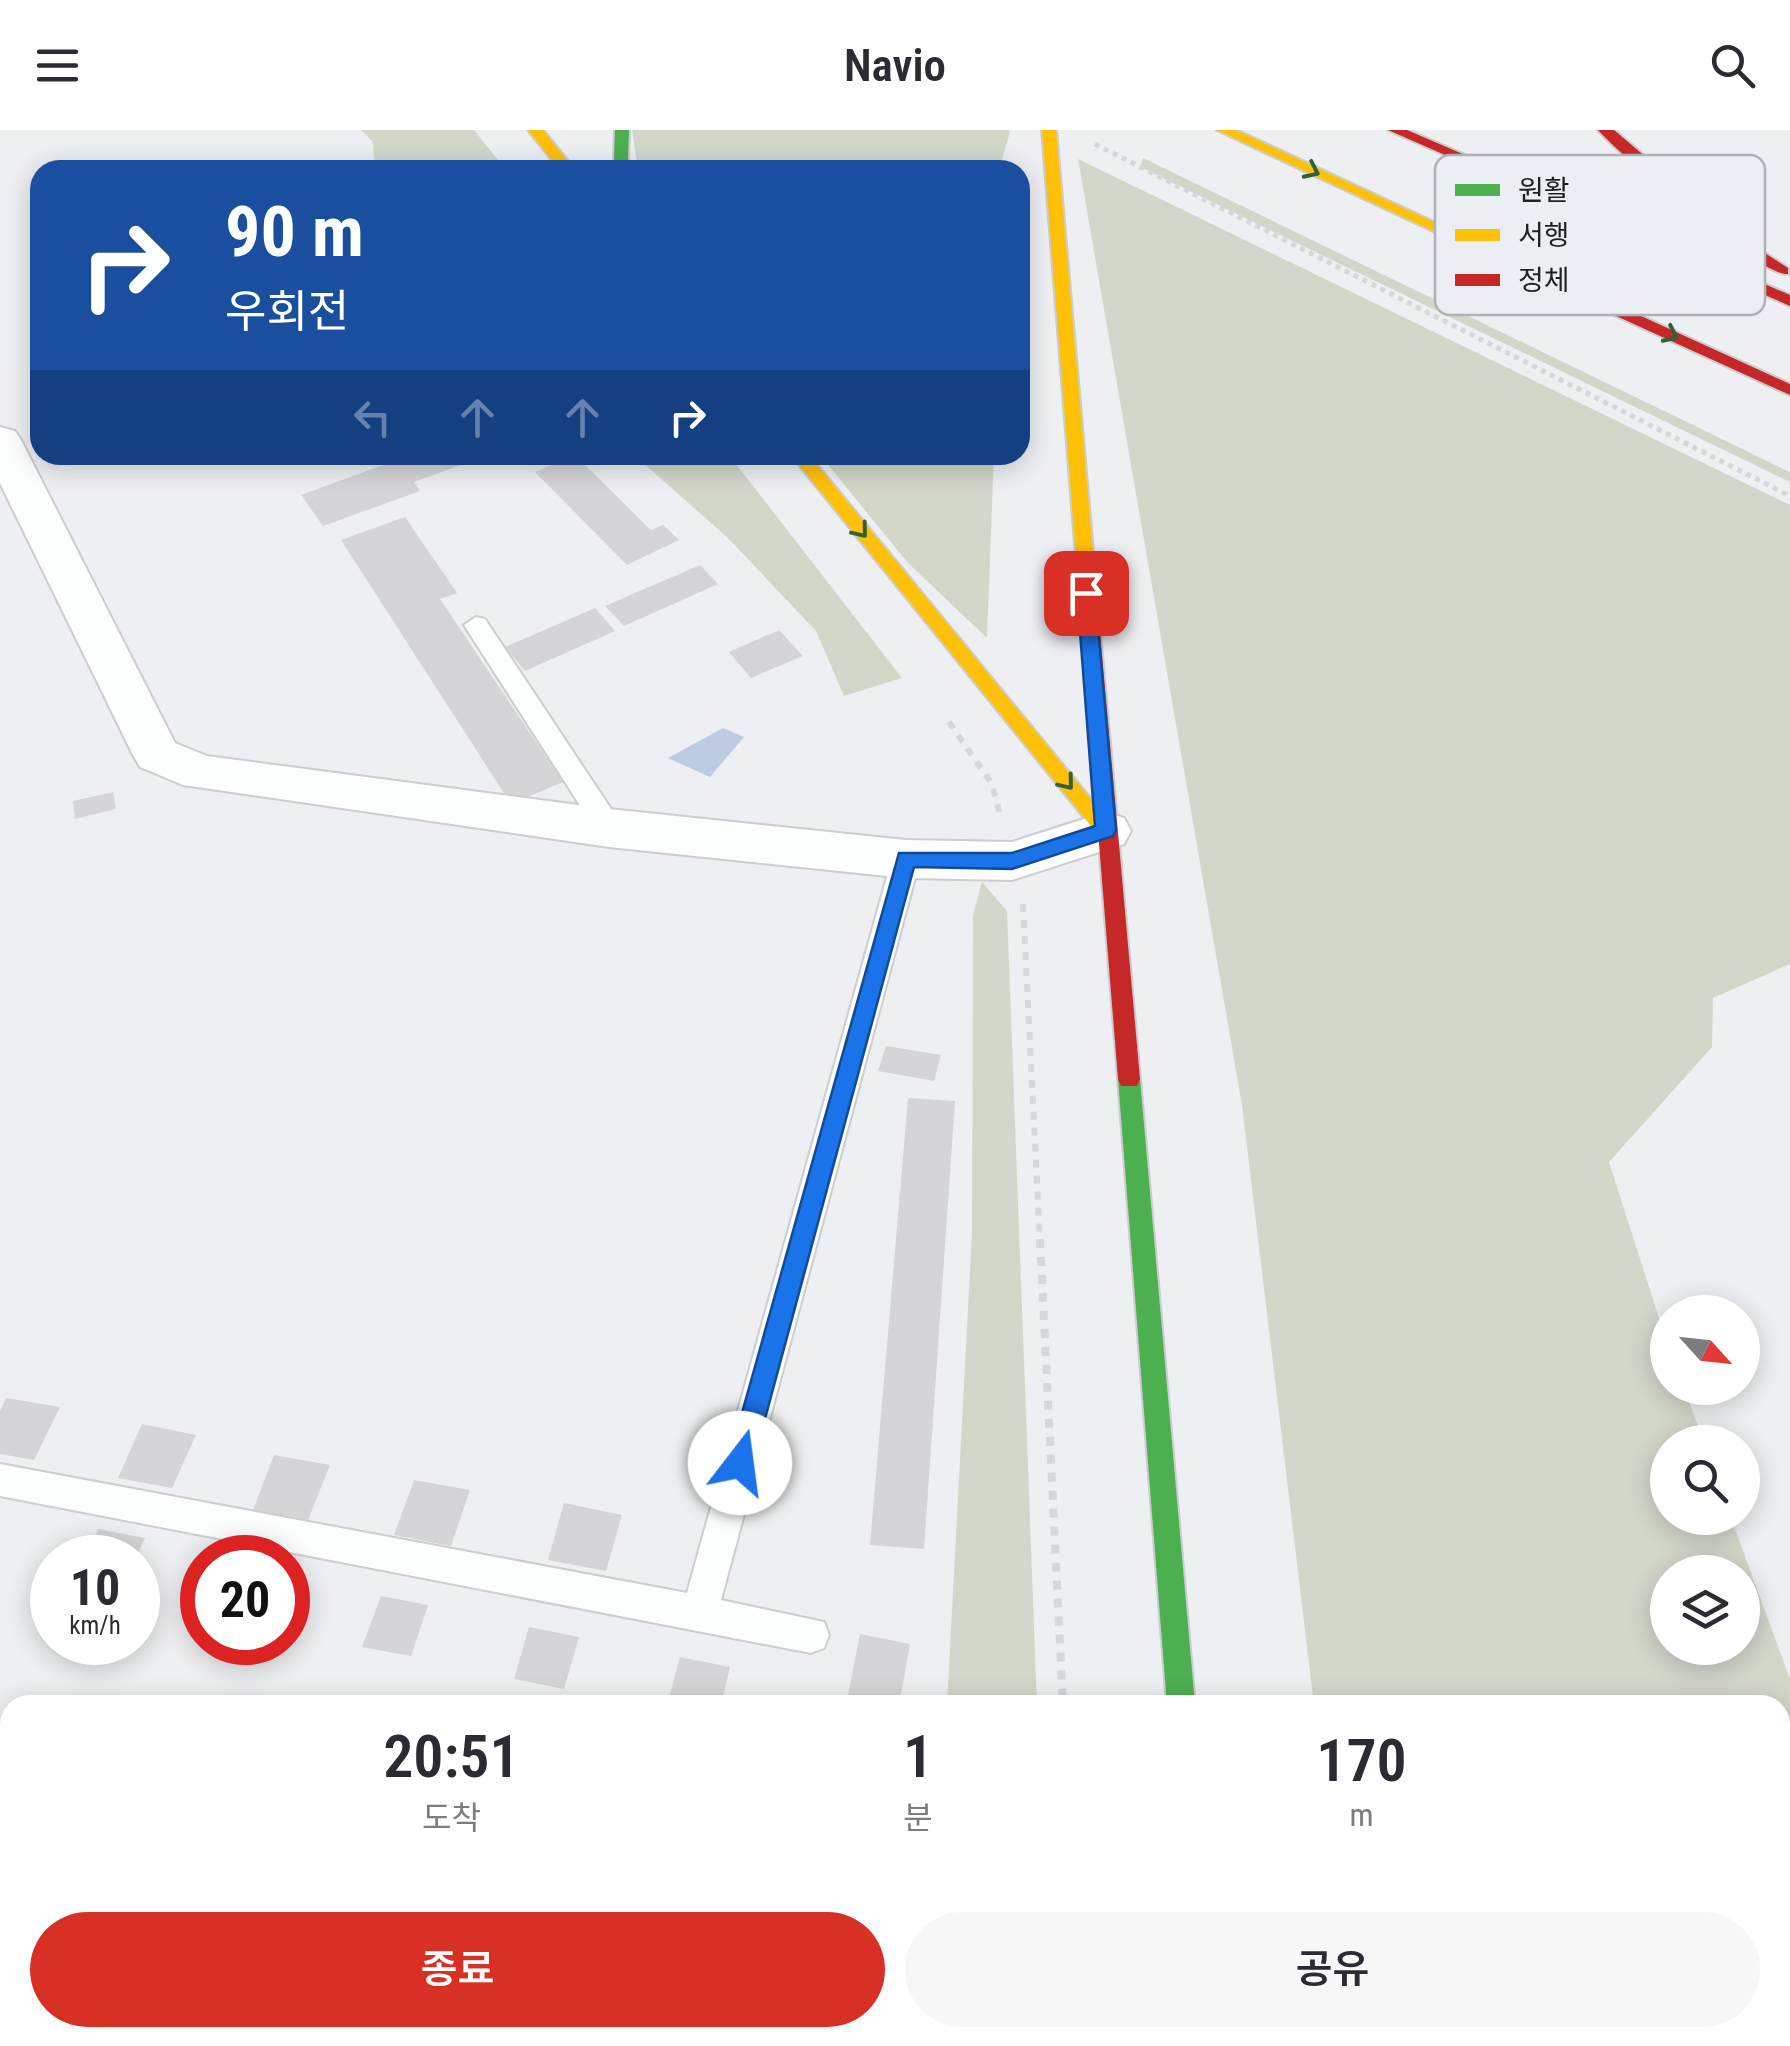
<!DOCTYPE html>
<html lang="ko">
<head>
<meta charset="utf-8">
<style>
	:root { --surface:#fff; --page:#f7f7f7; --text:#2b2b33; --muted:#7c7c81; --accent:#d93025 }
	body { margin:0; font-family:"Roboto Condensed","Noto Sans KR",sans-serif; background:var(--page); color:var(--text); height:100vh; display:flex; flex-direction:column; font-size:38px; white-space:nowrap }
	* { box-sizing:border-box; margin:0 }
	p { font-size:32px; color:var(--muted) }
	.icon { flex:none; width:55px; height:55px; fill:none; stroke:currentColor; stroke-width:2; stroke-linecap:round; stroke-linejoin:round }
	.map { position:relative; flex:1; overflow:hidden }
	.side { position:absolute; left:0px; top:1565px; width:1790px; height:352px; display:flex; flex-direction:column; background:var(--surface); border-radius:30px 30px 0 0; box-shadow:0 5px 25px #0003 }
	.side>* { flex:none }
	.hud { position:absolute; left:30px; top:30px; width:1000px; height:305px; border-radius:30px; box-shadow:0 5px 25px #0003; background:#1a4fa0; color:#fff; overflow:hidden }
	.needle { width:65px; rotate:117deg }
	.fabs { position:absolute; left:1650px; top:1165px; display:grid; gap:20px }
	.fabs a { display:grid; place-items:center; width:110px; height:110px; border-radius:50%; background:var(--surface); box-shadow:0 5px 25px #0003; font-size:50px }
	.speed { position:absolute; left:30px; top:1405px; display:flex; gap:20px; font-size:50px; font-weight:700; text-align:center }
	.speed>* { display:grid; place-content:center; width:130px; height:130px; border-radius:50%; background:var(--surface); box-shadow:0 5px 25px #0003; line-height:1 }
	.speed small { font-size:25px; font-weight:400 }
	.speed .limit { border:15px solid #d22; background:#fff; color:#111 }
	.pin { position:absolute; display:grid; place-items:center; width:85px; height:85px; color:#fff; margin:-42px; border-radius:20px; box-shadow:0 5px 15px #0006 }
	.me { position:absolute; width:110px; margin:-55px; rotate:15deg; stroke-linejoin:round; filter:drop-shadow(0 0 8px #0008) }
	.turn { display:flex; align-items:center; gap:35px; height:210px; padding:0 30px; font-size:45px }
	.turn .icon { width:130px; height:130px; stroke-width:2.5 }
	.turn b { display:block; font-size:70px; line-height:85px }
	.lanes { display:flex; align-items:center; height:95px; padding:0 30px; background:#0003; justify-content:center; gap:50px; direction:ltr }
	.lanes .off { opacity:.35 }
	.eta { display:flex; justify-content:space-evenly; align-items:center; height:170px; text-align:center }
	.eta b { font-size:60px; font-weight:600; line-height:70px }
	.cta { display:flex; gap:20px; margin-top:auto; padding:20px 30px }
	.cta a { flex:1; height:115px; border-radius:60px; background:var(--accent); color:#fff; font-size:40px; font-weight:600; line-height:115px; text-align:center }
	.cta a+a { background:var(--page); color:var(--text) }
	header { display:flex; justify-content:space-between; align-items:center; height:130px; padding:0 30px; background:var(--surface); font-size:45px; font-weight:600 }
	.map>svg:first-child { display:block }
	.green { fill:#d3d7ca; fill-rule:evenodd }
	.water { fill:#becce3 }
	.building { fill:#d5d5d7 }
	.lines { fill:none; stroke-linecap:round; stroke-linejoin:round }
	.lane-casing { stroke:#cbcdcf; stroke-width:4 }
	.street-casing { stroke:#cbcdcf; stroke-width:4 }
	.fast-casing { stroke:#cbcdcf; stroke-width:4 }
	.slow-casing { stroke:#cbcdcf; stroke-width:4 }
	.jam-casing { stroke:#cbcdcf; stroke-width:4 }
	.path-far2 { stroke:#d7d7d8; stroke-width:5; stroke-dasharray:5 5; stroke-linecap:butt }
	.path-far1 { stroke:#d7d7d8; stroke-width:6; stroke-dasharray:8 8; stroke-linecap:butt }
	.path { stroke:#d7d7d8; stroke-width:8; stroke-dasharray:9 9; stroke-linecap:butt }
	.lane { fill:#fcfdfd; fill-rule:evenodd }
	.street { fill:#fcfdfd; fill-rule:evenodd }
	.fast { fill:#4caf50; fill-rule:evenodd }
	.slow { fill:#ffc107; fill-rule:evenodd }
	.jam { fill:#c62828; fill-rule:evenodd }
	.oneway { stroke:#336037 }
	.route { fill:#1a73e8; stroke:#114b97; stroke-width:2.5 }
	.key { fill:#ebeff4; stroke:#aeb1b5; stroke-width:2.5 }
	.key-label { font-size:28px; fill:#1f2022 }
</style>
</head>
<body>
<header><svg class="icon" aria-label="menu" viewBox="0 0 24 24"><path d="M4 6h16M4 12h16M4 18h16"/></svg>Navio<svg class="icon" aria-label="search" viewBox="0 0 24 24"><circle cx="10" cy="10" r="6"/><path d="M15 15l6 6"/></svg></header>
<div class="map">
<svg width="1790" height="1916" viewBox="0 0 1790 1916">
	<rect width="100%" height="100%" fill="#edeff2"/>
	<path class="green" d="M361 0H474L506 40H375L373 12Z
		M632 0H1009L1010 2 999 40H638Z
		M1143 28 1790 342V352L1140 37Z
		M1078 29 1790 375V834L1713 868 1712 917 1609 1032 1667 1213 1668 1258H1684L1704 1312H1668V1388H1731L1790 1549V1916H1355L1354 1908H1780V1575H1314L1242 975ZM1668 1442H1742V1518H1668Z
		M634 325H729L902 548 844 566 816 501 727 407Z
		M820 325H994L987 508 908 433Z
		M982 752 1007 781 1037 1575H947L972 1103 973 785Z
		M907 1908H1048V1916H905Z"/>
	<path class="water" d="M723 598 744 607 710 647 668 628Z"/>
	<path class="building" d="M411 325H488L414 352 420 361 323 396 301 365Z
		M575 325 651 400 663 395 679 410 627 435 535 342Z
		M405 387 457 463 440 469 563 652 511 674 341 410Z
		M700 435 718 454 624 496 605 476Z
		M595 478 615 501 525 541 505 517Z
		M779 500 803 526 751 548 729 522Z
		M113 662 116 679 75 689 73 671Z
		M886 916 941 925 934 951 878 941Z
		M908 968 955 971 924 1419 870 1415Z
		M6 1268 60 1277 34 1330 0 1324V1281Z
		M142 1294 196 1305 172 1358 118 1348Z
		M274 1325 330 1335 308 1390 253 1380Z
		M414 1350 470 1360 451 1416 394 1405Z
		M564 1373 622 1385 606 1441 548 1430Z
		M98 1399 145 1408 136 1428H85Z
		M381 1466 428 1475 411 1526 362 1517Z
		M529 1497 579 1507 564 1559 514 1549Z
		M860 1504 910 1514 899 1575H846Z
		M680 1527 730 1537 721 1575H667Z"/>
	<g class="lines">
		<defs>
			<path id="lane" d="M476 487 485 489 619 691 623 698 619 705H599L464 495Z
				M906 719 920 729 721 1470 824 1492 829 1505 824 1518 811 1523 0 1366V1334L687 1463 892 729Z"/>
			<path id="street" d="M0 297 15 301 21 310 175 613 207 626 609 679 906 710 1012 712 1106 682 1124 688 1131 701 1124 714 1012 750 906 748 609 717 183 655 140 637 133 625 0 353Z"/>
			<path id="fast" d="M615 0H629L628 29 634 40H620L614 29Z
				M1129 940 1137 942 1140 949 1195 1575H1167L1118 949 1121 942Z"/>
			<path id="slow" d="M528 0H543L575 40H560Z
				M1042 0H1056L1100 502 1091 508 1082 502Z
				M1217 0H1236L1584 162 1570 165Z
				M791 325H809L1113 696 1116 701 1113 706H1099Z
				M1194 1908H1224L1225 1916H1195Z"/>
			<path id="jam" d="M1388 0H1407L1790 165V176Z
				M1598 0H1614L1740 107 1788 138V144C1761 147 1621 26 1598 0Z
				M1570 159H1582L1790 254V265L1570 165Z
				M1091 496 1100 502 1140 949 1137 956H1121L1118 949 1082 502Z"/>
		</defs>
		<use href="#lane" class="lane-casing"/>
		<use href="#street" class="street-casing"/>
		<use href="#fast" class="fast-casing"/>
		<use href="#slow" class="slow-casing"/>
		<use href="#jam" class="jam-casing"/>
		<path class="path-far2" d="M1095 14 1790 366"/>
		<path class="path-far1" d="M949 592 992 654 1000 685
			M1023 774 1040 1111"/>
		<path class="path" d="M1040 1109 1063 1575
			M1080 1908 1081 1916"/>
		<use href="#lane" class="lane"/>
		<use href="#street" class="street"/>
		<use href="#fast" class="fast"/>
		<use href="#slow" class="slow"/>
		<use href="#jam" class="jam"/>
	</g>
	<defs><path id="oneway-chevron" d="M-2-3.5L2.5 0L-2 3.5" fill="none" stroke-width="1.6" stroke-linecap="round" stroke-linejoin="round" transform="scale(2.5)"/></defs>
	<g class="oneway">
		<use href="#oneway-chevron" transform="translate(1312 41) rotate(25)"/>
		<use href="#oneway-chevron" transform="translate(1671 205) rotate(25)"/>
		<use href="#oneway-chevron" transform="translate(861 401) rotate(51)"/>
		<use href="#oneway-chevron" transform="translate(1067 653) rotate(51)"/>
	</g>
	<path class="route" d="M1086 457 1095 463 1116 700 1113 706 1012 739 914 737 753 1333 750 1341 740 1345 731 1341 728 1333 899 723H1012L1095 696 1077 463Z"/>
	<rect x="1435" y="25" width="330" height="160" rx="15" class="key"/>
	<rect x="1455" y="54" width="45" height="12" fill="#4caf50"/>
	<rect x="1455" y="99" width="45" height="12" fill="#ffc107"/>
	<rect x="1455" y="144" width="45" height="12" fill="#c62828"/>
	<g class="key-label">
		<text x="1518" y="70">원활</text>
		<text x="1518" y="115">서행</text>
		<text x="1518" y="160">정체</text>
	</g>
</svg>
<div class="fabs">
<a><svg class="needle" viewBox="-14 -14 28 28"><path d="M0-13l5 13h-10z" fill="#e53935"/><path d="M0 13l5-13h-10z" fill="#7c7c81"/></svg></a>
<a><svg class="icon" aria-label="search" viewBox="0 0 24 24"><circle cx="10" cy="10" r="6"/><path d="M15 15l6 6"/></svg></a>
<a><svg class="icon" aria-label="layers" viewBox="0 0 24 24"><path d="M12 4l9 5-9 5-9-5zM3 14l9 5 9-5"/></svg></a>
</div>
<div class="speed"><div>10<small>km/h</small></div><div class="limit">20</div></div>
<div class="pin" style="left:1086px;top:463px;background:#d93025"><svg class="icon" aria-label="arrive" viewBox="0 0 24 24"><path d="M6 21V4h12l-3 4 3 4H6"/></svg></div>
<svg class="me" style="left:740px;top:1333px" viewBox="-20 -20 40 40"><circle r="19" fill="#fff"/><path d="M0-13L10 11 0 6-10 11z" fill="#1a73e8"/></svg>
<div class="hud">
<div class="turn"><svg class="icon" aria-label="right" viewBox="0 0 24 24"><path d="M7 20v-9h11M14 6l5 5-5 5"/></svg><div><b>90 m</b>우회전</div></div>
<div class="lanes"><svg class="icon off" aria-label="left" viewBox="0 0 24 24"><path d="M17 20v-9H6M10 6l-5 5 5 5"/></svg><svg class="icon off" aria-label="ahead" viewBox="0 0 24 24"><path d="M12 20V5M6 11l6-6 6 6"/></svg><svg class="icon off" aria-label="ahead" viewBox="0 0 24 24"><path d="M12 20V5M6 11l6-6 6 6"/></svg><svg class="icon" aria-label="right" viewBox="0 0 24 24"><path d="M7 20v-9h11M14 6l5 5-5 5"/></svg></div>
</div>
<section class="side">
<div class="eta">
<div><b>20:51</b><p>도착</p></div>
<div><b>1</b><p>분</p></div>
<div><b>170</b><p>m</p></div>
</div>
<div class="cta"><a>종료</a><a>공유</a></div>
</section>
</div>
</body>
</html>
